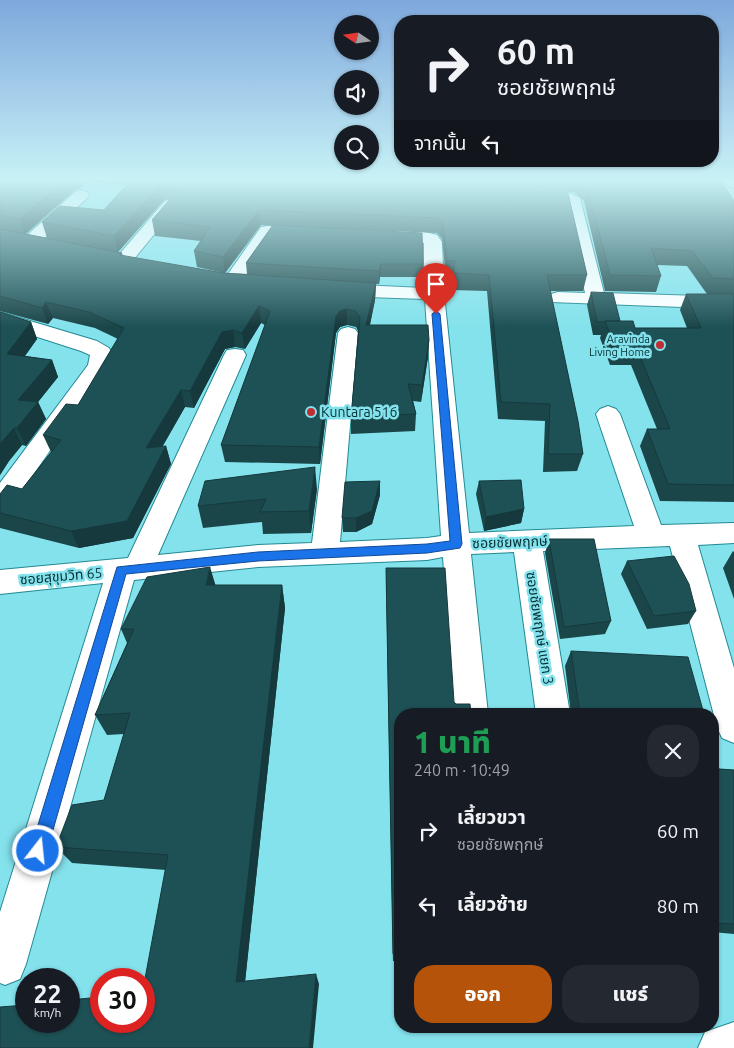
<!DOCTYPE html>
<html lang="th">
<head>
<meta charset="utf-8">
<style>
	:root { --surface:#171b24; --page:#242831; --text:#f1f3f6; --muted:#9ea1a6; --accent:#b45309 }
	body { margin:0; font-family:Ubuntu,"Noto Sans Thai",sans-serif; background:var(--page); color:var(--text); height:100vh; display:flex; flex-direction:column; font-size:19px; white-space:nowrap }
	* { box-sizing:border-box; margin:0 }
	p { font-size:16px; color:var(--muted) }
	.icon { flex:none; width:28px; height:28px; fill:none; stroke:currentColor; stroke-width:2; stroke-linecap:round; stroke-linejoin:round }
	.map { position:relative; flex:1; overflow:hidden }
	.panel { position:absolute; left:394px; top:708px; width:325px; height:325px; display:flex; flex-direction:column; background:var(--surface); border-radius:20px; box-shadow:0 1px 4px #0004 }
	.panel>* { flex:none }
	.hud { position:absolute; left:394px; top:15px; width:325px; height:152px; border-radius:20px; box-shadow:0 1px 4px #0004; background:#171b24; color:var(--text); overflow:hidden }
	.needle { width:32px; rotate:283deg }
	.controls { position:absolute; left:334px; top:15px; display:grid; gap:10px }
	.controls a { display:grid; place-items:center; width:45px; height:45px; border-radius:50%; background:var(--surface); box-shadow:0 1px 4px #0004; font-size:25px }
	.speed { position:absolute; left:15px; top:968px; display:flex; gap:10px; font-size:25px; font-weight:700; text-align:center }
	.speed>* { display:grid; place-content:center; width:65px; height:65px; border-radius:50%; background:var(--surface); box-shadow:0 1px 4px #0004; line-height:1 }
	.speed small { font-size:12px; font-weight:400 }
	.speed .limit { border:8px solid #d22; background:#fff; color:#111 }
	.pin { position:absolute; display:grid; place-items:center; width:42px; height:42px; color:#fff; margin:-51px -21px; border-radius:50% 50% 50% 0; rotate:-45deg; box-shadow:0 0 5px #0007 }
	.pin .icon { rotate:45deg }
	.me { position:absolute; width:55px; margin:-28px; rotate:16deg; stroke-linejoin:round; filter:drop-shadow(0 0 4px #0008) }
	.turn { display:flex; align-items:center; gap:18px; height:105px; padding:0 20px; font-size:22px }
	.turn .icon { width:65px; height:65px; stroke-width:2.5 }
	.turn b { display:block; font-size:35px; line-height:42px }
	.then { display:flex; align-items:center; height:48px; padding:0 20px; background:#0003; gap:10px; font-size:19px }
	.round { display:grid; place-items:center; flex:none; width:52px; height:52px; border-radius:20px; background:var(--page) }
	.summary { display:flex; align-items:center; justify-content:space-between; height:85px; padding:0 20px }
	h1 { font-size:30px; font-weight:800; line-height:38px; color:#1e9e55 }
	.cta { display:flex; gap:10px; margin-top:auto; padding:10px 20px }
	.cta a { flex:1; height:58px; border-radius:20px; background:var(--accent); color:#fff; font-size:20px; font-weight:800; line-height:58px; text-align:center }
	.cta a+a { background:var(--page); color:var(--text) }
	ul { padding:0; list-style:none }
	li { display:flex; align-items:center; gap:15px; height:75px; padding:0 20px }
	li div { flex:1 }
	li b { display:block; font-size:19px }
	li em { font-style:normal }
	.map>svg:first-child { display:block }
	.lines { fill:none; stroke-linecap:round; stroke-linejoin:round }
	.minor-casing { stroke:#228993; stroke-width:2 }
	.minor { fill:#fff; fill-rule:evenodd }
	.wall { fill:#1a464a; fill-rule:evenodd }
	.shaded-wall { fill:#15393c }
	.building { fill:#1e5156; stroke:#15393c }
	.route { fill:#1a73e8; stroke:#114b97 }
	.poi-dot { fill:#be2e32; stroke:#84e2ec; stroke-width:2 }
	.labels { text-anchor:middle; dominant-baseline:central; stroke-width:5; stroke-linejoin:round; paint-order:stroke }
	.far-poi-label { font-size:11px; fill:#043034; stroke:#84e2ec; text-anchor:end }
	.poi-label { font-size:14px; fill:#043034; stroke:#84e2ec; text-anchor:start }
	.street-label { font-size:14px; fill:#043034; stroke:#84e2ec }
</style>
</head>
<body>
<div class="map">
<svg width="734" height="1048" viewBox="0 0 734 1048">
	<rect width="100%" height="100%" fill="#84e2ec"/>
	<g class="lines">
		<defs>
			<path id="minor" d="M724 180H734V188L728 186Z
				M532 189 568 192 580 198 604 293 734 297V309L551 302 548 298 551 294 558 292 585 293 566 203 526 197 524 194 526 191Z
				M81 190 87 192 89 195 87 198 36 246 30 247 24 246 21 242 24 238 75 192Z
				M171 199 177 201 179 204 129 265 123 266 117 265 114 261 117 257 165 201Z
				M275 225 310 227 313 231 310 235H273L239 285 232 287 225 285 223 281 261 227Z
				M385 230 425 232 437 235 442 242 444 294 469 533 634 526 596 414 600 409 608 406 616 409 620 414 661 525 734 523V543L698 545 734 668V743L722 738 717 727 670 546 543 551 570 714H536L514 552 471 554 488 714H454L443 557 427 560 258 567 134 580 26 964 20 979 5 985 0 983V912L103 583 0 594V570L128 558 224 355 227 350 235 349 243 350 246 355 158 555 258 545 312 543 338 333 341 329 348 327 355 329 358 333 340 542 427 538 441 536 425 299 338 296 331 294 328 290 331 286 338 284 424 288V243L379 239 376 235 379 231Z
				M0 312 97 341 109 348 112 353 110 365 9 509 0 512V483L88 365 90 355 81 351 0 325Z
				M734 1022V1048H698L705 1032Z"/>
		</defs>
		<use href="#minor" class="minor-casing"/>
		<use href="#minor" class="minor"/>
	</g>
	<path class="wall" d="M0 180H720L734 201V502L660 501 640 446 647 429H657L631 365H610L600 338 601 335H593L587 305 591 292 620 321 635 328H687L680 310 686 294H707L687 266 657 265 661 276 656 292 605 291 584 201 574 192H568L587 275 583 291H550L583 454 577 471 543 472 545 421 498 419 487 291 452 290 453 277H446L442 239 437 233 345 229 423 264V277H380L379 284H376L375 300 370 325 429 340 428 357 421 402 413 401 416 414 415 431 351 434V417L358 331 356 327 347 325 340 327 336 333 320 464 225 462 221 445 265 325 261 323 245 349 235 347 225 349 194 408 185 407 162 447 166 446 171 464 133 538 79 548 0 528V494L22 489 51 452 43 435 78 405 118 339 95 328 53 318 48 324 0 311ZM87 182 127 185 104 210 42 222 47 238 26 234 74 191 80 188ZM170 199 152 220 155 236 201 241 194 251 197 267 224 273 123 256 122 253 118 252 164 200ZM261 225 272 226 246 263 247 274 225 273Z
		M0 312 31 322 37 339 25 356 52 360 58 377 38 402 46 419 26 446 22 445 9 461 0 475Z
		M479 481 524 509 521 523 484 531 476 494Z
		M317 489 311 533 263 534 262 522 203 528 198 506Z
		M380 495 372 524 356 532H343L342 518Z
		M549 539 611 621 605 634 560 639 545 553Z
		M733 551 734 552V599L723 568Z
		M627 561 696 611 688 624 647 629 621 574Z
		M386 568 400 714V961H393L386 581Z
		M215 585H282L285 608 245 981 319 984 144 1021 166 870 72 863 56 847 104 800 124 734 107 735 95 715 127 643 121 629Z
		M571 651 704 714H571L565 666Z
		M712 745 719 769 734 770V934L712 932Z"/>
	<path class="shaded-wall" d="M64 180H86L87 182 80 188 74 191 25 234 20 219Z
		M160 185 164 200 118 252 114 236Z
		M259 210 261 225 225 273 223 257Z
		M381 264 380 277 379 284V271Z
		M376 283 375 300 366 342V325Z
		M46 302 53 318 48 324 42 308Z
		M259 306 261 323 245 349 242 333Z
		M347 309V325L340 327 336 333 320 464 319 447 336 316 340 311Z
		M31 322 37 339 14 371 7 354Z
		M233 330 235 347 225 349 194 408 190 391 222 332Z
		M429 340 428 357 421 402 422 385Z
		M52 360 58 377 38 402 46 419 26 446 17 428 18 400Z
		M181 390 185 407 152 465 146 448Z
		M14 428 22 445 9 461 0 475V444Z
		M166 446 171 464 133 538 79 548 71 531Z
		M315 467 317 489 311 533 309 511Z
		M380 481V495L372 524 356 532V518Z
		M524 509 521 523 484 531 486 517Z
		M210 567 217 590 206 585Z
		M282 585 285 608 244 992 236 982Z
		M316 974 319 984 313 1048H309Z"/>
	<path class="building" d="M0 180H64L20 219 0 215Z
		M131 180H446L567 189 587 275H547L578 421 583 454H548L550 404 501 402 489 275 453 273 455 261H447L443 223 438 218 259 210 223 257 194 251 210 227 152 220 178 190 174 184 160 185 114 236 42 222 60 206 104 210Z
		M581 180H720L734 201V279L713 278 692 251 651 248 661 276 610 275 587 186Z
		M273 225 422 233 423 264H381L379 271 246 263Z
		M0 229 122 253 120 255 223 273 376 283 366 325H428L429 340 422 385 408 384 416 414 351 417 360 317 355 311 347 309 340 311 336 316 319 447 221 445 270 311 259 306 242 333 233 330 222 332 190 391 181 390 146 448 166 446 127 521 71 531 0 513V494L7 485 22 489 61 440 43 435 66 404 78 405 124 328 89 312 46 302 42 308 0 296Z
		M591 292 613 293 620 321H605V322H597Z
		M686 294H734V485L668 484 647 429H670L637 349 615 348 605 321H633L635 328H701Z
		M0 312 31 322 7 354 52 360 18 400 38 402 17 428H14L0 444Z
		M315 467 309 511 260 512 266 499 198 506 205 481Z
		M521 480 524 509 486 517 479 481Z
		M380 481 372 511 356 518H342L345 482Z
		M549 539H594L611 621 564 627Z
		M674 556 689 584 696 611 654 616 627 561Z
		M210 567 206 585H282L236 982 316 974 309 1048H0V1007L26 1005V1021H69V1000L101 997V1021H144V984L168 855 56 847 72 805 104 800 130 713 95 715 134 629H121L147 577Z
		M386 568H445L454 702 456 704H470L471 714H400V954H393Z
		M571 651 688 657 704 714H580Z
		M712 745 719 769 734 770V924L712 923Z"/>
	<linearGradient id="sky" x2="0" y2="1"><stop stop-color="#7ea8dc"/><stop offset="0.55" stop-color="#c8f2f6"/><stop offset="1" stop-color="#c8f2f6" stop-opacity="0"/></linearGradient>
	<rect width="734" height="327" fill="url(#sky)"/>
	<path class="route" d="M436 311 440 314 462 544 460 548 427 553 258 561 126 574 47 851 44 857 38 859 33 857 30 851 117 567 258 552 427 544 450 541 432 314Z"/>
	<g class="poi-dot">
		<circle cx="660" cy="345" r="5"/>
		<circle cx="311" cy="412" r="5"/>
	</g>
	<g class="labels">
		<g class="far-poi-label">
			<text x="650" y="339">Aravinda<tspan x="650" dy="13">Living Home</tspan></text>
		</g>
		<g class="poi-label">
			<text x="321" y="412">Kuntara 516</text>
		</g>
		<g class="street-label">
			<text transform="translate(510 542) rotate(-2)">ซอยชัยพฤกษ์</text>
			<text transform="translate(61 576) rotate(-5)">ซอยสุขุมวิท 65</text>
			<text transform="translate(540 628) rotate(81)">ซอยชัยพฤกษ์ แยก 3</text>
		</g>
	</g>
</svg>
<div class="controls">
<a><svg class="needle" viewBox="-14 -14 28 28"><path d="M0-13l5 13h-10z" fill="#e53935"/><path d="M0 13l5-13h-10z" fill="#9ea1a6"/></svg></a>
<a><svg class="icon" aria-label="sound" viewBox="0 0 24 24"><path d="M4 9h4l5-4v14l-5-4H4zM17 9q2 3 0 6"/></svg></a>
<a><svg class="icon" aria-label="search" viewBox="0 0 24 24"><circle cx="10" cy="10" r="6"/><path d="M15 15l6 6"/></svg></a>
</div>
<div class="speed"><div>22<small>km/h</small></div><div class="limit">30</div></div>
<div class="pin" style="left:436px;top:314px;background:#d93025"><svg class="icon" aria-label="arrive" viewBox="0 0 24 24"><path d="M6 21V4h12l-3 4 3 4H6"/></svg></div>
<svg class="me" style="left:38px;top:851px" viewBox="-20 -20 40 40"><circle r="17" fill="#1a73e8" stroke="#fff" stroke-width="3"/><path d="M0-11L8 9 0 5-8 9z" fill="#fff"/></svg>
<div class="hud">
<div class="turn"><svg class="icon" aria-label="right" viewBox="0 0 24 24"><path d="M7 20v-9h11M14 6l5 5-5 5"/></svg><div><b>60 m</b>ซอยชัยพฤกษ์</div></div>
<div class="then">จากนั้น<svg class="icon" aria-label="left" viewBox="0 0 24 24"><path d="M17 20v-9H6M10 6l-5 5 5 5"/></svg></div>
</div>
<section class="panel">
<div class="summary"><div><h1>1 นาที</h1><p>240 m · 10:49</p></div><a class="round"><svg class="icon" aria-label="close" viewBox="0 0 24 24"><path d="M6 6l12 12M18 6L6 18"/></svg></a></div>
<ul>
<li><svg class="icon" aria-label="right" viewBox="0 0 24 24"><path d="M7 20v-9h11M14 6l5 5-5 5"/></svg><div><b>เลี้ยวขวา</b><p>ซอยชัยพฤกษ์</p></div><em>60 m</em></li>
<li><svg class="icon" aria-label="left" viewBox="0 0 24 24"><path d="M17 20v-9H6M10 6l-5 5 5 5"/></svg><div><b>เลี้ยวซ้าย</b></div><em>80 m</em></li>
</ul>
<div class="cta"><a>ออก</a><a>แชร์</a></div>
</section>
</div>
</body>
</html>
